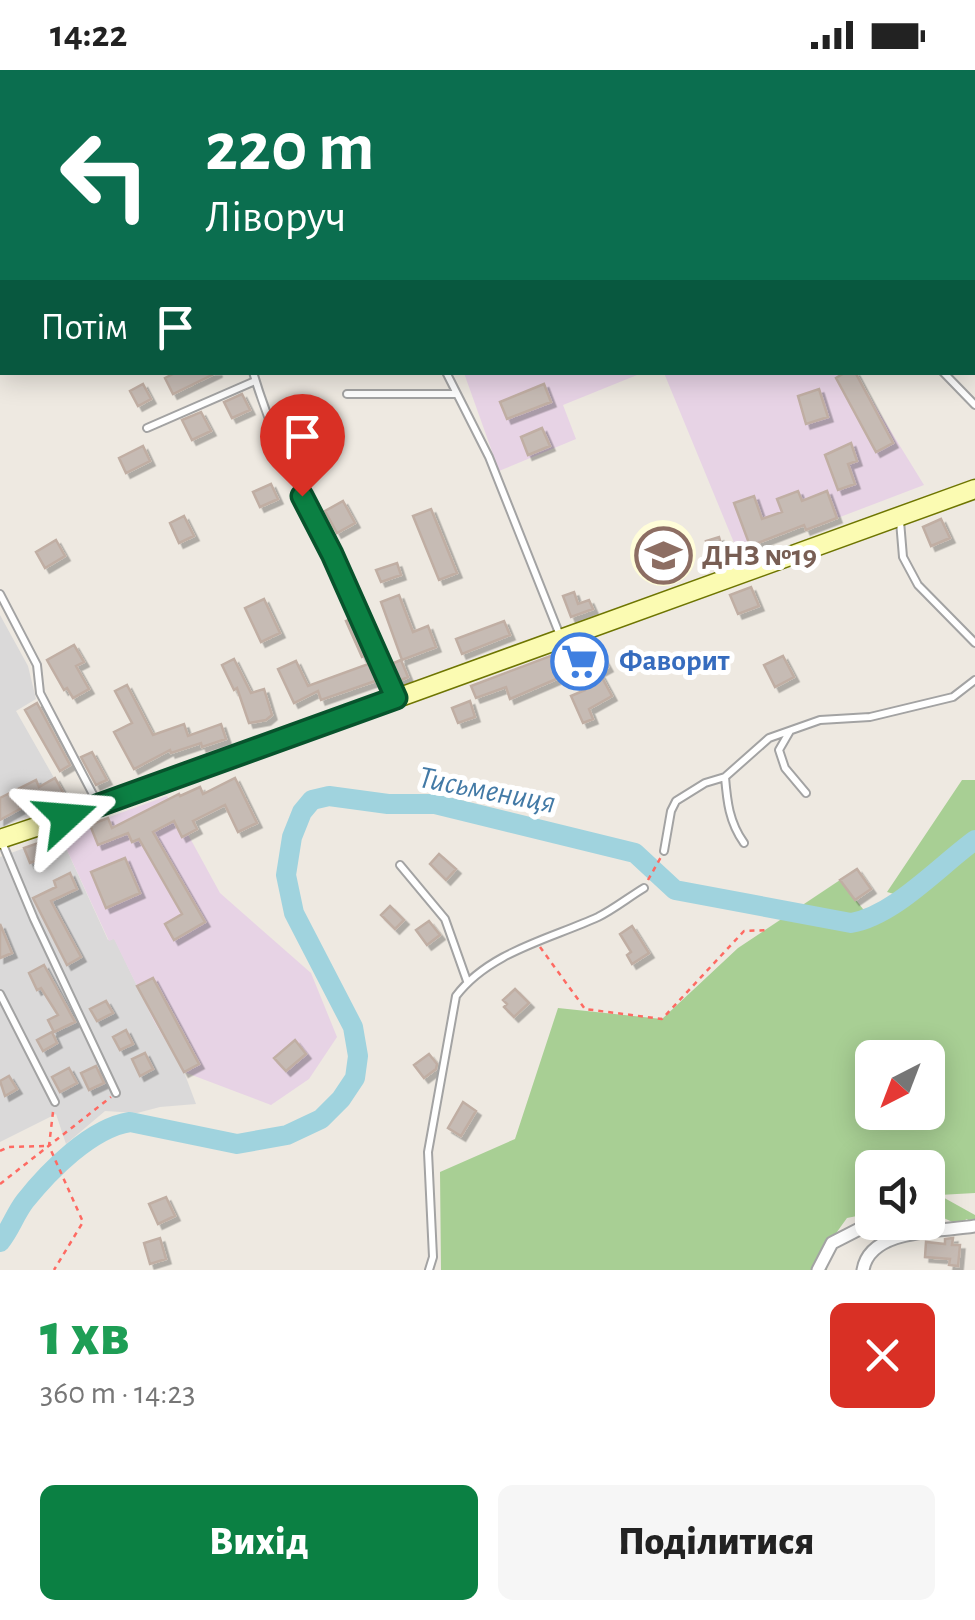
<!DOCTYPE html>
<html lang="uk">
<head>
<meta charset="utf-8">
<style>
	:root { --surface:#fff; --page:#f6f6f6; --text:#222; --muted:#767676; --accent:#0b8043 }
	body { margin:0; font-family:"Alegreya Sans",sans-serif; background:var(--page); color:var(--text); height:100vh; display:flex; flex-direction:column; font-size:38px; white-space:nowrap }
	* { box-sizing:border-box; margin:0 }
	p { font-size:32px; color:var(--muted) }
	.icon { flex:none; width:55px; height:55px; fill:none; stroke:currentColor; stroke-width:2; stroke-linecap:round; stroke-linejoin:round }
	.map { position:relative; height:1200px; overflow:hidden }
	.drawer { display:flex; flex-direction:column; background:var(--surface); flex:1 }
	.drawer>* { flex:none }
	.guide { position:absolute; left:0px; top:0px; width:975px; height:305px; box-shadow:0 5px 25px #0003; background:#0b6e4f; color:#fff; overflow:hidden }
	.needle { width:65px; rotate:222deg }
	.fabs { position:absolute; left:855px; top:970px; display:grid; gap:20px }
	.fabs a { display:grid; place-items:center; width:90px; height:90px; border-radius:15px; background:var(--surface); box-shadow:0 5px 25px #0003; font-size:50px }
	.pin { position:absolute; display:grid; place-items:center; width:85px; height:85px; color:#fff; margin:-102px -42px; border-radius:50% 50% 50% 0; rotate:-45deg; box-shadow:0 0 10px #0007 }
	.pin .icon { rotate:45deg }
	.me { position:absolute; width:110px; margin:-55px; rotate:71deg; stroke-linejoin:round; filter:drop-shadow(0 0 8px #0008) }
	.turn { display:flex; align-items:center; gap:35px; height:210px; padding:0 40px; font-size:45px }
	.turn .icon { width:130px; height:130px; stroke-width:2.5 }
	.turn b { display:block; font-size:70px; line-height:85px }
	.then { display:flex; align-items:center; height:95px; padding:0 40px; background:#0003; gap:20px; font-size:38px }
	.round { display:grid; place-items:center; flex:none; width:105px; height:105px; border-radius:15px; background:var(--page) }
	.head { display:flex; align-items:center; justify-content:space-between; height:170px; padding:0 40px }
	h1 { font-size:60px; font-weight:800; line-height:75px; color:#1e9e55 }
	.primary-button { display:flex; gap:20px; margin-top:auto; padding:20px 40px }
	.primary-button a { flex:1; height:115px; border-radius:15px; background:var(--accent); color:#fff; font-size:40px; font-weight:800; line-height:115px; text-align:center }
	.primary-button a+a { background:var(--page); color:var(--text) }
	.status { display:flex; justify-content:space-between; align-items:center; height:70px; padding:0 50px; background:var(--surface); direction:ltr }
	.status svg { height:28px; fill:currentColor }
	.map>svg:first-child { display:block }
	.residential { fill:#dad9d9 }
	.industrial { fill:#e7d3e5 }
	.education { fill:#fffdd9 }
	.forest { fill:#a8cf94; fill-rule:evenodd }
	.lines { fill:none; stroke-linecap:round; stroke-linejoin:round }
	.river { stroke:#a0d3de; stroke-width:20 }
	.building { fill:#c6bbb4; stroke:#c0aea3; stroke-width:2.5; filter:url(#shadow) }
	.lane-casing { stroke:#a3a3a3; stroke-width:10 }
	.street-casing { stroke:#a3a3a3; stroke-width:15 }
	.secondary-casing { stroke:#6e7501; stroke-width:21 }
	.path { stroke:#fe6a62; stroke-width:2.5; stroke-dasharray:5 5; stroke-linecap:butt }
	.lane { stroke:#fff; stroke-width:6 }
	.street { stroke:#fff; stroke-width:11 }
	.secondary { stroke:#fbfbb2; stroke-width:18 }
	.route-casing { stroke:#07532c; stroke-width:25 }
	.route { stroke:#0b8043; stroke-width:18 }
	.labels { text-anchor:middle; dominant-baseline:central; stroke-width:10; stroke-linejoin:round; paint-order:stroke }
	.education-label { font-size:30px; font-weight:bold; fill:#785e54; stroke:#fff; text-anchor:start }
	.shop-label { font-size:30px; font-weight:bold; fill:#366cbe; stroke:#fff; text-anchor:start }
	.water-label { font-size:32px; font-style:italic; fill:#437aa6; stroke:#fff }
</style>
</head>
<body>
<div class="status"><b>14:22</b><svg viewBox="0 0 49 12"><path d="M0 12V9h3v3zM5 12V6h3v6zM10 12V3h3v9zM15 12V0h3v12zM26 1h20v11H26zM47 4h2v5h-2z"/></svg></div>
<div class="map">
<svg width="975" height="1200" viewBox="0 0 975 1200">
	<defs>
		<filter id="shadow"><feDropShadow dx="4.5" dy="4.5" stdDeviation="0" flood-color="#0004"/></filter>
	</defs>
	<rect width="100%" height="100%" fill="#eee9e1"/>
	<path class="residential" d="M0 545 28 596 36 629 16 641 70 736 60 740 54 735 0 758Z
		M60 765 108 870 114 868 154 951 184 1002 196 1034 160 1037 137 1043 105 1041 66 1074 56 1044 0 1072V787Z"/>
	<path class="industrial" d="M459 0H837L459 2Z
		M464 303H642L563 335 576 369 499 401Z
		M664 303H855L924 415 806 460 804 456 737 480Z
		M167 726 220 823 311 903 337 967 309 1009 271 1035 184 1002 154 951 114 869 109 871 60 765Z"/>
	<path class="education" d="M630 483a33 33 0 1 1 66 0a33 33 0 1 1-66 0Z"/>
	<path class="forest" d="M962 710H975V1123L939 1125 975 1145V1158L967 1149 957 1154 928 1141V1098H872V1143L847 1148 829 1173 827 1200H441L440 1102 515 1069 558 938 662 949 738 878 840 810 863 839 893 845 901 826 887 822ZM872 988H928V1042H872Z"/>
	<g class="lines">
		<path class="river" d="M0 1172C10 1160 15 1144 25 1131 49 1101 91 1058 130 1052L237 1074 287 1065 321 1049 341 1029 355 1008 358 986 353 957 294 843 286 805 292 767 302 742 312 730 329 726 388 734H435L635 783 675 820 851 853C895 845 938 797 975 770"/>
	</g>
	<path class="building" d="M177 302H218L173 324 165 308Z
		M846 302H855L893 373 876 382 836 308Z
		M143 314 151 329 138 336 130 321Z
		M544 314 551 332 507 349 500 332Z
		M819 319 828 347 806 354 798 326Z
		M242 324 250 340 232 348 224 332Z
		M311 333 320 351 302 359 294 341Z
		M201 342 211 361 192 370 182 350Z
		M542 358 550 376 528 385 521 367Z
		M851 373 857 391 848 394 855 414 838 420 825 385Z
		M143 376 150 391 126 403 119 388Z
		M271 414 278 429 260 437 253 422Z
		M798 421 802 431 827 421 837 448 806 460 804 455 750 476 734 433 754 426 762 449 782 442 777 429Z
		M343 431 355 453 337 463 325 441Z
		M431 439 457 503 439 510 413 446Z
		M184 446 194 466 179 473 170 453Z
		M941 449 950 468 931 476 923 457Z
		M719 467 726 491 713 495 706 471Z
		M56 470 65 486 45 498 36 482Z
		M675 474 680 489 659 497 653 482Z
		M397 493 401 505 381 512 376 500Z
		M751 517 759 536 738 544 730 525Z
		M574 522 578 534 589 530 593 539 571 547 563 526Z
		M399 525 413 562 428 556 436 577 402 590 381 532Z
		M264 529 280 563 261 572 245 538Z
		M354 548 370 584 362 587 346 551Z
		M504 551 510 565 462 584 456 569Z
		M594 572 608 597 599 602 612 626 589 639 593 649 583 653 571 626 585 620 568 585Z
		M74 575 84 592 76 596 89 619 73 628 67 618 64 620 47 590Z
		M553 585 561 607 510 629 506 617 476 628 471 616Z
		M783 586 794 607 775 617 764 595Z
		M234 589 251 623 264 619 272 645 266 650 249 653 237 618 234 620 222 595Z
		M401 590 408 607 397 612 389 595Z
		M296 591 308 616 371 593 381 609 321 630 318 621 294 633 278 599Z
		M127 615 153 665 184 654 188 666 221 654 226 669 202 677 201 673 171 683 170 680 134 699 114 662 132 653 115 621Z
		M470 631 475 647 458 653 452 638Z
		M37 633 70 695 60 701 25 640Z
		M92 682 107 710 96 715 81 687Z
		M55 708 69 733 59 736 47 724 0 750V728L36 710 39 717Z
		M235 708 257 753 238 762 225 735 193 751 197 759 182 767 174 751 153 762 205 852 174 870 165 854 182 844 139 769 132 772 128 763 98 775 90 755 108 748 112 758 179 724 180 726 200 717 203 724Z
		M38 773 43 788 30 793 24 778Z
		M439 784 456 799 446 810 430 794Z
		M125 788 140 823 106 838 91 802Z
		M857 799 871 819 855 830 840 810Z
		M70 803 77 819 51 831 81 887 67 895 33 828 56 817 54 811Z
		M390 836 404 850 395 859 381 845Z
		M429 851 440 865 427 875 416 860Z
		M0 854 12 883 0 888Z
		M632 856 649 883 632 894 627 885 631 882 620 864Z
		M44 895 75 952 54 962 48 950 58 945 41 918 37 920 29 903Z
		M153 908 199 994 184 1002 137 916Z
		M515 919 529 933 514 947 504 937 507 934 503 930Z
		M106 931 113 943 97 951 90 939Z
		M126 960 133 974 120 980 113 967Z
		M52 962 57 973 43 981 37 970Z
		M295 970 306 984 286 1001 274 988Z
		M145 983 153 999 140 1006 132 989Z
		M429 984 437 994 436 999 424 1008 414 995Z
		M96 996 104 1013 89 1020 81 1003Z
		M69 998 77 1013 60 1022 52 1007Z
		M9 1006 17 1019 5 1026 0 1011Z
		M463 1032 476 1041 461 1066 448 1058Z
		M166 1127 175 1146 158 1154 149 1134Z
		M160 1168 166 1189 150 1194 144 1173Z
		M953 1168 952 1175H960L958 1196 949 1195 950 1189 925 1187 926 1172 945 1174V1169Z"/>
	<g class="lines">
		<defs>
			<path id="lane" d="M82 0 84 2
				M272 0 273 2
				M0 243H2
				M253 302C274 373 301 421 333 486 356 532 375 580 396 627
				M446 302 489 387 561 568
				M943 302 975 335
				M347 324H456
				M147 358 255 311
				M900 451 903 487 918 515 975 573
				M0 524 37 595 40 623 98 734
				M790 661 779 680 785 698 806 723
				M725 707C727 731 729 752 744 773
				M1 770 34 849 116 1023
				M664 781 671 741 676 731 705 713 725 707 769 668 820 650 870 647 953 627 975 610
				M400 795 445 849 467 911
				M0 924 55 1032
				M429 1200 433 1187 428 1082 456 926C489 882 550 869 598 847 614 839 629 827 644 818"/>
			<path id="street" d="M818 1200 832 1173 873 1152
				M863 1200C870 1157 943 1162 975 1156"/>
			<path id="secondary" d="M0 769 99 736 975 419"/>
		</defs>
		<use href="#lane" class="lane-casing"/>
		<use href="#street" class="street-casing"/>
		<use href="#secondary" class="secondary-casing"/>
		<path class="path" d="M648 810 661 787
			M540 877 585 939 662 949 744 861 769 860
			M53 1042 49 1076 83 1152 54 1200
			M0 1081 8 1077 47 1076
			M0 1114 111 1027"/>
		<use href="#lane" class="lane"/>
		<use href="#street" class="street"/>
		<use href="#secondary" class="secondary"/>
	</g>
	<g class="lines">
		<defs>
			<path id="route" d="M66 747 396 628 332 484 302 426"/>
		</defs>
		<use href="#route" class="route-casing"/>
		<use href="#route" class="route"/>
	</g>
	<defs>
		<symbol id="school-ring" viewBox="-11 -11 22 22"><circle r="9.5" fill="#fff" stroke="#8d6e63" stroke-width="1.5"/><path d="M0-5L7-2L0 1L-7-2ZM-4 1L0 2.5L4 1V4Q0 6-4 4Z" fill="#8d6e63"/></symbol>
		<symbol id="supermarket-ring" viewBox="-11 -11 22 22"><circle r="9.5" fill="#fff" stroke="#3f7fe0" stroke-width="1.5"/><path d="M-6-5.5h2.5l.6 2H6L4.5 2H-2.5L-4.4-4H-6ZM-1.5 3.2a1.3 1.3 0 1 0 .1 0ZM3 3.2a1.3 1.3 0 1 0 .1 0Z" fill="#3f7fe0"/></symbol>
	</defs>
	<g fill-rule="evenodd">
		<use href="#school-ring" x="632" y="454" width="63" height="63"/>
		<use href="#supermarket-ring" x="548" y="560" width="63" height="63"/>
	</g>
	<g class="labels">
		<g class="education-label">
			<text x="702" y="486">ДНЗ №19</text>
		</g>
		<g class="shop-label">
			<text x="619" y="591">Фаворит</text>
		</g>
		<g class="water-label">
			<text transform="translate(487 720) rotate(11)">Тисьмениця</text>
		</g>
	</g>
</svg>
<div class="fabs">
<a><svg class="needle" viewBox="-14 -14 28 28"><path d="M0-13l5 13h-10z" fill="#e53935"/><path d="M0 13l5-13h-10z" fill="#767676"/></svg></a>
<a><svg class="icon" aria-label="sound" viewBox="0 0 24 24"><path d="M4 9h4l5-4v14l-5-4H4zM17 9q2 3 0 6"/></svg></a>
</div>
<div class="pin" style="left:302px;top:426px;background:#d93025"><svg class="icon" aria-label="arrive" viewBox="0 0 24 24"><path d="M6 21V4h12l-3 4 3 4H6"/></svg></div>
<svg class="me" style="left:66px;top:747px" viewBox="-20 -20 40 40"><path d="M0-17L14 15 0 8-14 15z" fill="#0b8043" stroke="#fff" stroke-width="4"/></svg>
<div class="guide">
<div class="turn"><svg class="icon" aria-label="left" viewBox="0 0 24 24"><path d="M17 20v-9H6M10 6l-5 5 5 5"/></svg><div><b>220 m</b>Ліворуч</div></div>
<div class="then">Потім<svg class="icon" aria-label="arrive" viewBox="0 0 24 24"><path d="M6 21V4h12l-3 4 3 4H6"/></svg></div>
</div>
</div>
<section class="drawer">
<div class="head"><div><h1>1 хв</h1><p>360 m · 14:23</p></div><a class="round" style="background:#d93025;color:#fff"><svg class="icon" aria-label="close" viewBox="0 0 24 24"><path d="M6 6l12 12M18 6L6 18"/></svg></a></div>
<div class="primary-button"><a>Вихід</a><a>Поділитися</a></div>
</section>
</body>
</html>
